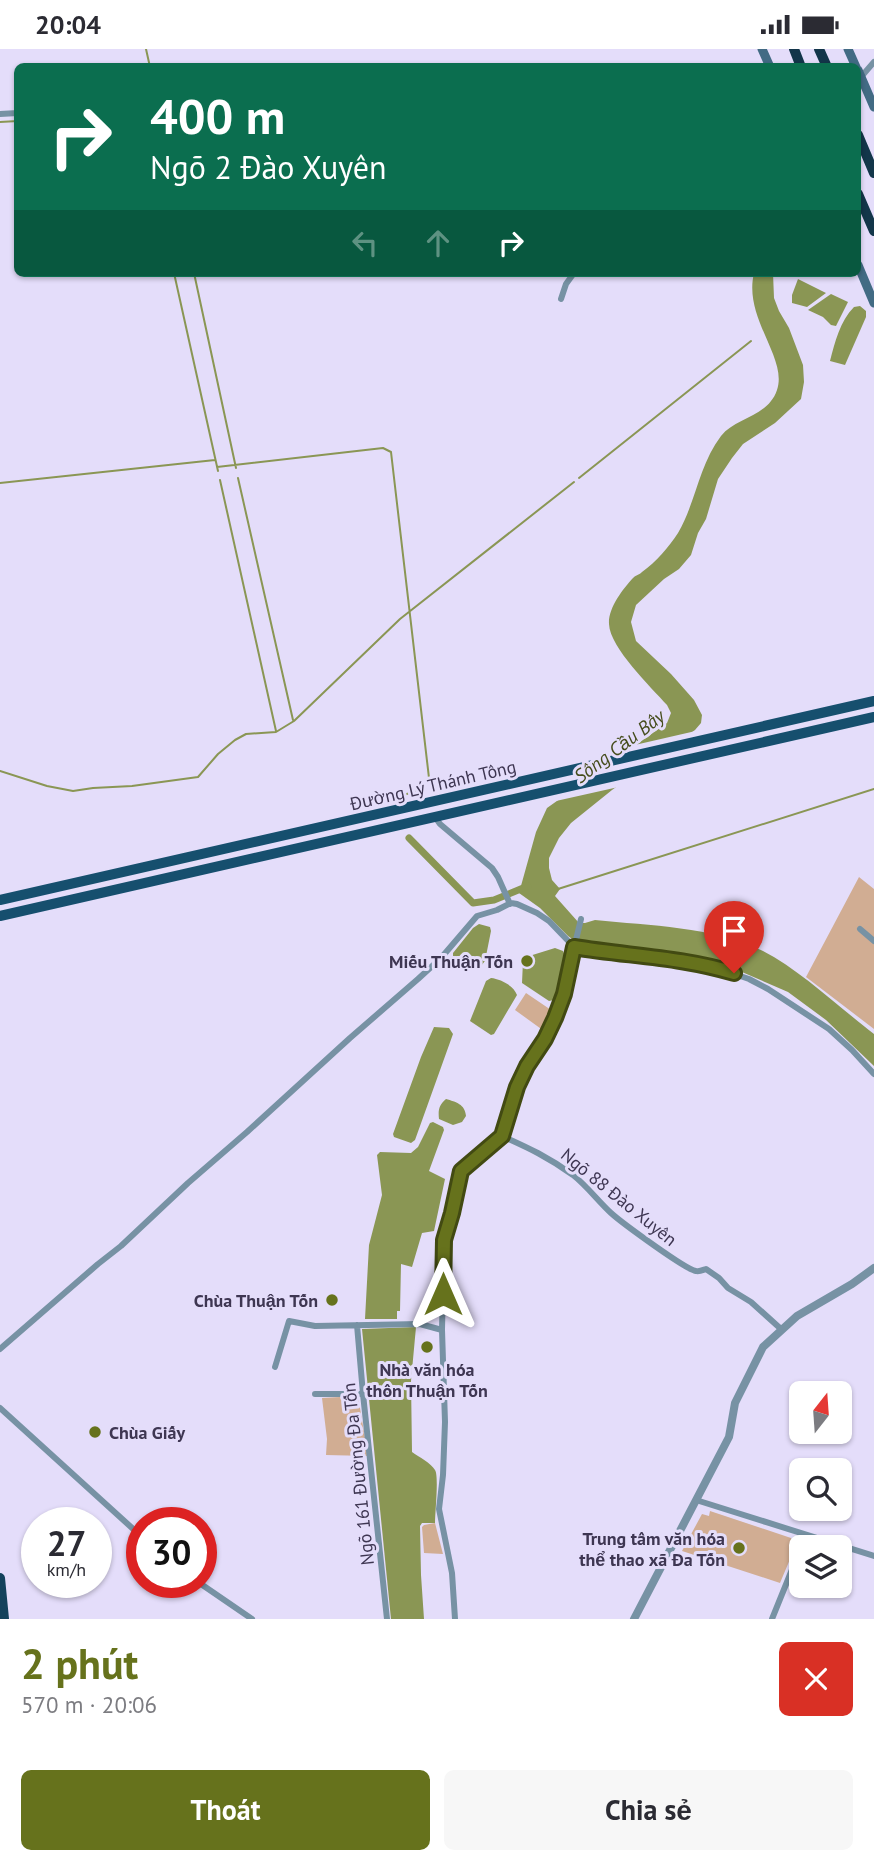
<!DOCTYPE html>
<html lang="vi">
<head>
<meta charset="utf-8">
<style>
	:root { --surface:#fff; --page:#f7f7f7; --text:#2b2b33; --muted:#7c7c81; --accent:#66721c }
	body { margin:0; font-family:"PT Sans",sans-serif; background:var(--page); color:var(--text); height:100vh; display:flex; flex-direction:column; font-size:26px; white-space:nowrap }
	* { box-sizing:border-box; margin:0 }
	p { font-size:23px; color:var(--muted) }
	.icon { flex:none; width:38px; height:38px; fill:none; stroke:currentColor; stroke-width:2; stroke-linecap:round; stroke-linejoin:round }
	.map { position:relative; height:1570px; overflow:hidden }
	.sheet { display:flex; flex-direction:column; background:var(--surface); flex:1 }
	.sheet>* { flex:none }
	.banner { position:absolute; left:14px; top:14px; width:847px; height:214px; border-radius:10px; box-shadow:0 2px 5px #0004; background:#0b6e4f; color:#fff; overflow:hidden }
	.needle { width:46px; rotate:17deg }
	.controls { position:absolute; left:789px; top:1332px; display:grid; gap:14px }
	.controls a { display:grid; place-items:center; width:63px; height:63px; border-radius:10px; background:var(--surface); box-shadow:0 2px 5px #0004; font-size:35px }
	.speed { position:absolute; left:21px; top:1458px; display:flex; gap:14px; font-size:35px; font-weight:700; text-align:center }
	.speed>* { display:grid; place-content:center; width:91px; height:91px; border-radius:50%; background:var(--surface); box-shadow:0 2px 5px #0004; line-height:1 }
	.speed small { font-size:18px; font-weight:400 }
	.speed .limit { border:10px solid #d22; background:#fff; color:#111 }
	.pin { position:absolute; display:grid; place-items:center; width:60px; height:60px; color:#fff; margin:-72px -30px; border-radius:50% 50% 50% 0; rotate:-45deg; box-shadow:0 0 7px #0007 }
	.pin .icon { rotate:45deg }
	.me { position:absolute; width:77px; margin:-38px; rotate:0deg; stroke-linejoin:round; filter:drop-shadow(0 0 5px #0008) }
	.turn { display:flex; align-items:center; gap:24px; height:147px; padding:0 21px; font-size:32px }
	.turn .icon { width:91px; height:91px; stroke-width:2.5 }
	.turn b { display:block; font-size:49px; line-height:60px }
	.lanes { display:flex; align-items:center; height:66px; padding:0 21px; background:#0003; justify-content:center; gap:35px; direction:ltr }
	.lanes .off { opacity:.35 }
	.round { display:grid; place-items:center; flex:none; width:74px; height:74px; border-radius:10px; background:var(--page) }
	.overview { display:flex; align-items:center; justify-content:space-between; height:119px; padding:0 21px }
	h1 { font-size:42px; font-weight:800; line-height:52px; color:var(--accent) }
	.button { display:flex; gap:14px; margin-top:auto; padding:14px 21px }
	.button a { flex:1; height:80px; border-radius:10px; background:var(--accent); color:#fff; font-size:28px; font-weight:800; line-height:80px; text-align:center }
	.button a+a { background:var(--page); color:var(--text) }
	.status { display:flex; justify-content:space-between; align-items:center; height:49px; padding:0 35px; background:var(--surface); direction:ltr }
	.status svg { height:19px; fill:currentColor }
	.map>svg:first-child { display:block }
	.green { fill:#d1ad93 }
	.water { fill:#8a9654 }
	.pier { fill:#e4ddfa }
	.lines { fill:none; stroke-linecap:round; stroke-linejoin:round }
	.stream { stroke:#8a9654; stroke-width:2 }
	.canal { stroke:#8a9654; stroke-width:7 }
	.minor { stroke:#7792a4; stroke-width:6 }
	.tertiary { stroke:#7792a4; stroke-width:8 }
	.secondary { stroke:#426b84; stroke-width:9 }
	.primary { stroke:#164f6e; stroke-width:10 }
	.trunk { stroke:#14425c; stroke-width:10 }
	.motorway { stroke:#13364a; stroke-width:10 }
	.route-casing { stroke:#424a12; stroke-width:18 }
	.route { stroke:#66721c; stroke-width:12 }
	.poi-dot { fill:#66721c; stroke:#e4ddfa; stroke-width:2.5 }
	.labels { text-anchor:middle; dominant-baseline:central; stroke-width:6; stroke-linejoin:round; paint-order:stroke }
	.street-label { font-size:18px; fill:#3e3652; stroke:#e4ddfa }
	.poi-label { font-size:18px; font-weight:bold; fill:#3e3652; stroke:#e4ddfa; text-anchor:end }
	.water-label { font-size:19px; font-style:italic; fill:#454c1b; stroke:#e4ddfa }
</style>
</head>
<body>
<div class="status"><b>20:04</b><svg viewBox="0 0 49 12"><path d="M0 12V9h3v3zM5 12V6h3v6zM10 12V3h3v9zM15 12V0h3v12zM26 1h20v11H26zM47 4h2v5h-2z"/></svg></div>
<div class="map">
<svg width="874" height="1570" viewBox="0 0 874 1570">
	<rect width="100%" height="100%" fill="#e4ddfa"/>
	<path class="green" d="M859 828 874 840V980L806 928Z
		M526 944 554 963 544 982 515 961Z
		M358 1347 368 1407 326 1406 327 1390 322 1349Z
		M710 1462 791 1489 796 1496 780 1534 682 1502 702 1465 709 1467Z
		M435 1474 443 1505 424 1504 422 1478 424 1476Z"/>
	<path class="water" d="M754 224H773L774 249 779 262 789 279 803 316 804 333 801 350 775 374 743 395 732 409 718 430 706 470 698 484 691 506 679 520 664 530 636 556 631 573 636 592 671 625 694 651 702 666 701 674 695 681 612 741 571 774 559 789 549 809V819L552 831 560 840 555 847 579 874H585L595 871C651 877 711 877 763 902 800 921 840 959 874 985V1017L826 971 788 943 735 920 696 909 579 895 568 887 540 859 519 844 536 783 547 759 667 674 671 664 667 656C651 638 610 599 609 575 608 559 623 540 633 529 637 525 638 527 642 523 656 513 669 498 678 484 696 453 699 416 721 387 736 368 768 368 777 341 788 309 743 269 754 224Z
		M798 230 826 244 807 258 792 254V246Z
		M831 245 848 253 836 277 831 276 823 268 808 261Z
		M860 257 866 262V268L845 316 830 312C835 293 840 272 854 258Z
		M479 875 490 878 491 882 485 912 481 917C471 918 461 915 453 908V904L473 879Z
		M555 899 563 902 565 907 554 951 549 952 522 934 523 912 526 908Z
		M491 929C501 930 514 937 517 946L494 985 491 986 470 972 486 932Z
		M434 978 449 979 453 985 415 1091 411 1094 394 1088 393 1085 421 1008Z
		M446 1050C456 1053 465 1055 466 1067L462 1073 453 1076 439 1070C438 1061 439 1056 446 1050Z
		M433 1073 443 1078 444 1081 429 1122 445 1130 434 1182 422 1184 412 1218 401 1215 400 1262H397V1270H365L369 1196 382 1146 377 1106 380 1103 411 1104 418 1098 430 1074Z
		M416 1278 411 1332 412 1403C419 1408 431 1414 435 1421 439 1427 435 1463 435 1474H422L420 1477 421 1526 424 1570H391L362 1280Z"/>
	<path class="pier" d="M700 681 623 737 547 754 626 698Z"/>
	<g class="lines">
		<path class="stream" d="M146 0 150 18
			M0 73 18 72
			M174 224 218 422
			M194 224 236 419
			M217 418 383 399 391 403 429 729 421 741 374 754
			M238 429 293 671
			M579 429 751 292
			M220 431 276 682
			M0 434 215 411
			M0 722 47 737 73 742 93 739 132 737 198 728 218 705 235 691 246 685 276 683 294 672 400 570 574 433
			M558 840 874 740"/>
		<path class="canal" d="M409 789 473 854 494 851 528 837"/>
		<path class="minor" d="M861 28 874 13
			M0 65 18 64
			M561 250 566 235 574 224
			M435 768 440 775 492 819 498 828 510 855
			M860 880 874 892
			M574 898 610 904 664 909 690 913 720 920 749 930 768 940 829 980 852 1001 874 1025
			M502 1087C529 1099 548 1108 573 1126 587 1137 598 1152 611 1164 621 1173 686 1221 696 1222 699 1223 703 1221 706 1220L719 1229 728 1239 751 1253 781 1280
			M357 1276 363 1345 387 1570
			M0 1300 98 1215 121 1197 188 1134 247 1083 350 989 418 930 441 909 477 867 497 861 511 854 517 855 537 864 549 872 574 898
			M275 1318 289 1272 315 1277 420 1275 442 1281
			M315 1345H363
			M0 1359 142 1488
			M696 1451 874 1507
			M198 1533 252 1570
			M455 1570 452 1524 439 1460 443 1426 445 1373 442 1281 444 1191 452 1163 461 1122 502 1087 517 1038 527 1017 545 990 555 969 563 945 581 870
			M772 1570 806 1486"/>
		<path class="tertiary" d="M634 1570 729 1388 735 1354 763 1298 797 1267 852 1235 874 1219"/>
		<path class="secondary" d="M762 0 770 18
			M848 0 856 18
			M858 21 874 58
			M858 216 874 254"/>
		<path class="primary" d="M0 851 874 652
			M0 867 874 668"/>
		<path class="trunk" d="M0 1529 4 1570"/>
		<path class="motorway" d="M794 0 801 18
			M819 0 827 18
			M858 86 874 124
			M858 145 874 182"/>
	</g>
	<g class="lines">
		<defs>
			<path id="route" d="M443 1245 444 1191 452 1164 461 1122 502 1087 517 1038 527 1017 545 990 555 969 564 945 574 898C628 907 682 908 734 924"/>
		</defs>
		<use href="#route" class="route-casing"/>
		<use href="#route" class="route"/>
	</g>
	<g class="poi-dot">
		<circle cx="527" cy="912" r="7"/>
		<circle cx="332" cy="1251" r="7"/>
		<circle cx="427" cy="1298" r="7"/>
		<circle cx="95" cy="1383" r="7"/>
		<circle cx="739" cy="1499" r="7"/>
	</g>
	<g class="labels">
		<g class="street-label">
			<text transform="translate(433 736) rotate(-13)">Đường Lý Thánh Tông</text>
			<text transform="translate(619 1148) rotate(39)">Ngõ 88 Đào Xuyên</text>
			<text transform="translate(358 1425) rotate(-96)">Ngõ 161 Đường Đa Tốn</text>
		</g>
		<g class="poi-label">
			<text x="513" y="912">Miếu Thuận Tốn</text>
			<text x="318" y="1251">Chùa Thuận Tốn</text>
			<text x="427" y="1320" text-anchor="middle">Nhà văn hóa<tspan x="427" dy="21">thôn Thuận Tốn</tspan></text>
			<text x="109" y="1383" text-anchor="start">Chùa Giấy</text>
			<text x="725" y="1489">Trung tâm văn hóa<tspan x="725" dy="21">thể thao xã Đa Tốn</tspan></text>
		</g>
		<g class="water-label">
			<text transform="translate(619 697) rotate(-37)">Sông Cầu Bây</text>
		</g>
	</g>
</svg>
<div class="controls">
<a><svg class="needle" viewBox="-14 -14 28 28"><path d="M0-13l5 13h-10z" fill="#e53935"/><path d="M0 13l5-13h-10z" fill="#7c7c81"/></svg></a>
<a><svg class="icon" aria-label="search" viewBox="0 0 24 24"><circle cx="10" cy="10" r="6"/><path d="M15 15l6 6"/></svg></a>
<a><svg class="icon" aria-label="layers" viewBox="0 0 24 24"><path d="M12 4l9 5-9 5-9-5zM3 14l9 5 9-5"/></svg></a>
</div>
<div class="speed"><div>27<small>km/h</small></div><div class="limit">30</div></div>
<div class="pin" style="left:734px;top:924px;background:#d93025"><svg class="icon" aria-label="arrive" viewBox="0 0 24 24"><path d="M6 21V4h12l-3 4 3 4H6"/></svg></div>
<svg class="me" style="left:443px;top:1245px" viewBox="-20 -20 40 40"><path d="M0-17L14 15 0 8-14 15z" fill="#66721c" stroke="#fff" stroke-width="4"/></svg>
<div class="banner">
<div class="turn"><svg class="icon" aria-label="right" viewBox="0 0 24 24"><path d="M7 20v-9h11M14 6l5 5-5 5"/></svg><div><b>400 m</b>Ngõ 2 Đào Xuyên</div></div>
<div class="lanes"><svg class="icon off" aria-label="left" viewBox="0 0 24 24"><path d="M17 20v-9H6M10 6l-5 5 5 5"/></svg><svg class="icon off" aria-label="ahead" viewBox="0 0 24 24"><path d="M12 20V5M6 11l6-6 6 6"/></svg><svg class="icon" aria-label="right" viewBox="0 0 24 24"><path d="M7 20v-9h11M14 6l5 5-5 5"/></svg></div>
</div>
</div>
<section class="sheet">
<div class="overview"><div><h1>2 phút</h1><p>570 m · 20:06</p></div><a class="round" style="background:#d93025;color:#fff"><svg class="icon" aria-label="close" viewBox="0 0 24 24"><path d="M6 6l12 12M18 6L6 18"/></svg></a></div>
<div class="button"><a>Thoát</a><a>Chia sẻ</a></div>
</section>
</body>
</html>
